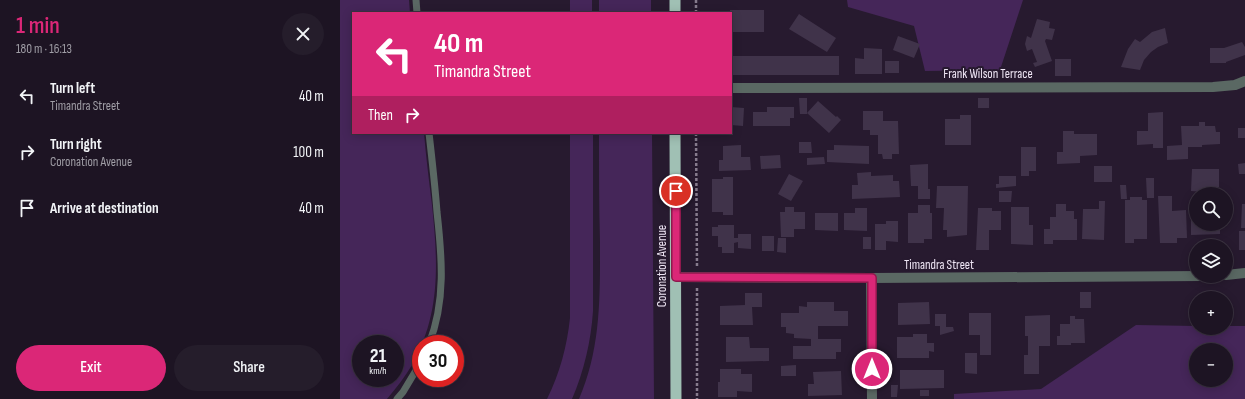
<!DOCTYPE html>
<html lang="en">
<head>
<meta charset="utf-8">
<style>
	:root { --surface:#1d1423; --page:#251d2b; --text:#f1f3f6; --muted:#a09ea6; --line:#3b3341; --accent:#db2777 }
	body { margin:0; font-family:"Sofia Sans Condensed",sans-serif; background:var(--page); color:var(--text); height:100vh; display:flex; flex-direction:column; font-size:15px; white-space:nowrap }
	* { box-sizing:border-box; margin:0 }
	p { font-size:13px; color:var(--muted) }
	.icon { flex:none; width:22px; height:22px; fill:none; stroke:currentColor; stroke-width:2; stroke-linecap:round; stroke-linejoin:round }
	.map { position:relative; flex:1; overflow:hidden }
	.panel { display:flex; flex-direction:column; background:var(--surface); width:340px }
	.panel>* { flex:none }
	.hud { position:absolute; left:12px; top:12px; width:380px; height:122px; border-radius:0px; box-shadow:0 2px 10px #0003,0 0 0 1px var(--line); background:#db2777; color:#fff; overflow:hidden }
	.buttons { position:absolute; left:849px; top:187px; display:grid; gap:8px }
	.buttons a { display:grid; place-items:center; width:44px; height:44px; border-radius:50%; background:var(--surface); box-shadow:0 2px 10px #0003,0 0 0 1px var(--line); font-size:20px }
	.speed { position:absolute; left:12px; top:335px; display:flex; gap:8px; font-size:20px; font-weight:700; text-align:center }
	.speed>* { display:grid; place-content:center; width:52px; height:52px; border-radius:50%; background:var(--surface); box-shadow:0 2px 10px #0003,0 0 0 1px var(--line); line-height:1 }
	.speed small { font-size:10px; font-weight:400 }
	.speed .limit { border:6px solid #d22; background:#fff; color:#111 }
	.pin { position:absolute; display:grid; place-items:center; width:34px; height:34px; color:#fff; margin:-17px; border:2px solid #fff; border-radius:50%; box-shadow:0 1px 4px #0007 }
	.me { position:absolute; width:44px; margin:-22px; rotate:0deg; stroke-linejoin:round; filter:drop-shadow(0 0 3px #0008) }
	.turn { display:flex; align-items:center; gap:14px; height:84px; padding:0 16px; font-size:18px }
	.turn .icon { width:52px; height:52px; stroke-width:2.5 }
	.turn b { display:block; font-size:28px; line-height:34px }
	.then { display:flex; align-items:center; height:38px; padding:0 16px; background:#0003; gap:8px; font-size:15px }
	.round { display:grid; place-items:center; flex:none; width:42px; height:42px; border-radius:21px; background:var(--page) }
	.head { display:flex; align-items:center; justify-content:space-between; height:68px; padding:0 16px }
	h1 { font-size:24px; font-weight:600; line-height:30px; color:var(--accent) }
	.button { display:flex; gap:8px; margin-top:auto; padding:8px 16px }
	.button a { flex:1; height:46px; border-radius:24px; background:var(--accent); color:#fff; font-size:16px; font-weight:600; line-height:46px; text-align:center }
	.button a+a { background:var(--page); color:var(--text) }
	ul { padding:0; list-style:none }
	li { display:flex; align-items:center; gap:12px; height:56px; padding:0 16px }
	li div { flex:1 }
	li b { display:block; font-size:15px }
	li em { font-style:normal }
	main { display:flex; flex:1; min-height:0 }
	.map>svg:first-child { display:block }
	.green { fill:#452659; fill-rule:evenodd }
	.building { fill:#40334a }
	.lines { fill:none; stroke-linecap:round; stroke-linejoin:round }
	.path { stroke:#867b8d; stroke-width:2.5; stroke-dasharray:3 2; stroke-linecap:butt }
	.service { stroke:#5a6863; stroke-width:7 }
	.minor { stroke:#5a6863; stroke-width:10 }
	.trunk { stroke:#a0c0b4; stroke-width:11 }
	.route-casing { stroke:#8e194d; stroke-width:10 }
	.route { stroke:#db2777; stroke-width:7 }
	.labels { text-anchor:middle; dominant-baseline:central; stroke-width:4; stroke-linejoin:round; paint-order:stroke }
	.street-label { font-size:13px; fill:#f0e7f6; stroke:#271a2f }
</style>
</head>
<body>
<main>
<section class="panel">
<div class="head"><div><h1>1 min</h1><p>180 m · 16:13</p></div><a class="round"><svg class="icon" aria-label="close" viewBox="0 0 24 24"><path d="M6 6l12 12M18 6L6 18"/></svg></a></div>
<ul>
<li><svg class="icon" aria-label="left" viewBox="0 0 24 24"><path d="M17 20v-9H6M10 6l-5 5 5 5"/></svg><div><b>Turn left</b><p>Timandra Street</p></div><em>40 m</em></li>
<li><svg class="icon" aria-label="right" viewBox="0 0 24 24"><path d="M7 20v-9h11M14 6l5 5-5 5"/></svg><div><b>Turn right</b><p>Coronation Avenue</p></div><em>100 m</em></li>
<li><svg class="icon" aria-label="arrive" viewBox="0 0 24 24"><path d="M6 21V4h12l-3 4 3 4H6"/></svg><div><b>Arrive at destination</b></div><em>40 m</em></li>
</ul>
<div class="button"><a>Exit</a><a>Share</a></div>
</section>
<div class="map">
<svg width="905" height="399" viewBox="0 0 905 399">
	<rect width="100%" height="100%" fill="#271a2f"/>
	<path class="green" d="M0 0H69L70 13H13V133H84C86 157 89 181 92 205 98 263 101 313 72 365 65 377 56 388 47 399H0ZM21 344H55V378H21Z
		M230 0H252V13H230Z
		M259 0H311V13H259Z
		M507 0H683L660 70 585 71 574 26 508 7Z
		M230 133H253V311C251 341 244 371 232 399H207C220 373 227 346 230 318Z
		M259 133H312L314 399H239C261 348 260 297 260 243 259 206 259 170 259 133Z
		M796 325 856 326V328H886V326H905V399H614V394L701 389ZM856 350H886V380H856Z"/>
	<path class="building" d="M390 10H424V32H391Z
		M459 14 496 38 487 52 449 29Z
		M697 19 710 22 709 28 715 29 712 40 706 39 705 41 712 61 695 67 693 63 697 62 692 49 687 51 685 44 687 36 691 38Z
		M825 28 828 43 818 47 811 52 804 60 800 70 781 67 788 49 795 39 800 42 812 32Z
		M558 36 580 44 574 58 553 50Z
		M902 42 905 47V55L886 62V63H870V48H884Z
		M524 48 542 49V74H515V58L524 59Z
		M391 56H499V75H391Z
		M715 59H731V76H715Z
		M545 61H559V73H545Z
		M459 98H467V114H460Z
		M638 98H649V108H638Z
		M478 101 496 117 497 116 501 120 489 133 467 113Z
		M391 107 404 108 403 126 391 125Z
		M427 107H454V118H450V126H413V112H427Z
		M523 111H543V121H558L559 154H552V159H543L542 154H538V135H530V130H523Z
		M823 112V148H813V144L797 145V131H808V113Z
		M620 115H631V145H605V119H620Z
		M859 122H865V126H875L876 132H880V144L862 145V147H848V159L827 160V146L842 145 841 126H859Z
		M898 128H905V138H898Z
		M723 131H734V134H757V155L740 156V163L717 164V152H723Z
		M459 142H471L472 153H459Z
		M401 145V157H410L411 170 379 171V160H383V146Z
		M494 145 529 146V164L487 162V150H494Z
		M681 147H696V171H689V176H681Z
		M440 155 441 168 421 169 420 156Z
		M484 157 485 164 467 165V158Z
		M905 163V174H899L898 164Z
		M588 164V189H590V199H578V186H571L570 165Z
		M754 166H772V182H754Z
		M852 169H879V187H876V193L851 191Z
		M531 172V176L553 175V181H559L560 197 512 199V185H518L517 173Z
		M449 174 463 181 451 201 438 194Z
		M659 176H676V186L656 188V184H659Z
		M383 177H393V215H383V212H372V179H383Z
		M806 178H814V198H807Z
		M780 185H786L787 199H781Z
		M597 186H628L627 235 607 237V230H603L604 208H596Z
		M659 191H672L671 202H659Z
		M818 196H832V211L846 210 847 238H837V243H820Z
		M790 197H802V200H807V239H794V243H785V200H790Z
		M759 201H765L764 240 742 239 743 209H759Z
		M851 203H856V224H880V234L851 235Z
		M716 204H726V211H734V219H737V240H713V244H704V229H710V217H716Z
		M902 204H905V228H901Z
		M578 205H590V213H592V239H584V243H568V213H578Z
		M445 207H454V212H465V229H454V237H441L440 212H445Z
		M671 207H689V225H693V245L671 244Z
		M515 208H527V231L504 230V213H515Z
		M638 208H652V211H661V230H649V250H636Z
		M475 213H498V231L475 230Z
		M546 221H558V242L546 241V250H535V224H546Z
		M378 225H394V238H398V234H411V249L398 248V242L394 243V253H382V247H378V236H372V227H378Z
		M899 231H905V250H899Z
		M422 236H434V251H422Z
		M523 237H531V249H523Z
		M438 238H446V253L437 252Z
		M870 241H883V246H870Z
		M740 292H751V308H740Z
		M405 293H422V307H412L413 325H380V306L405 305Z
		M467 302H494V311H508V326H478V339H501V352H496V359H453V346H471V339L454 338V334L446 333V327H441V313H459V306L467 307Z
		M589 302 590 324 558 325V303Z
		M629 313H651V355H640V335H629Z
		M595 314H606V327H613L614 331 600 335V326H595Z
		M710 315V346H699V374H684V355H688V336H685V316Z
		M730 316H735V319H744L745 343H731V345H717V336H720V324H730Z
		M573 334H587V343H594V352L589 351V358H557V337H573Z
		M386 337H409L410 348H429V361L386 362Z
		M625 353H637V374L625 373Z
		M456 365V376H441V366Z
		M380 369H401V374H412V392L397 391V397H378V382H380Z
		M560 370H604V388L560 389Z
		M501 371 502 395 468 396V384H474L473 372Z
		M551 385H558L557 397H551Z
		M580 390H589V396H580Z"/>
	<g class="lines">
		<path class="path" d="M356 0V13
			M356 133 357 267
			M357 288V399"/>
		<path class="service" d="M76 0 77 13
			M89 344C106 301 102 257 97 212 95 186 92 159 89 133
			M57 399 63 392 81 362"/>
		<path class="minor" d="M391 88 873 87 895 85 905 81
			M886 275 905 273
			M336 277 531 278 863 276
			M531 278 532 399"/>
		<path class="trunk" d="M335 0V13
			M335 133 336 399"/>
	</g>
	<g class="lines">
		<defs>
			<path id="route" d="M336 191V277L532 278V369"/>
		</defs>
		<use href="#route" class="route-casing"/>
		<use href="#route" class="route"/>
	</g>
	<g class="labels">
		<g class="street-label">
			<text x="648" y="74">Frank Wilson Terrace</text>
			<text x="599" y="265">Timandra Street</text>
			<text transform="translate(322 266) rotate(-90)">Coronation Avenue</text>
		</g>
	</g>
</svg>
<div class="buttons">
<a><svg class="icon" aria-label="search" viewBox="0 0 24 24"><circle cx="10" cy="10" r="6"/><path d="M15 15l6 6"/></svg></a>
<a><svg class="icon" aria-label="layers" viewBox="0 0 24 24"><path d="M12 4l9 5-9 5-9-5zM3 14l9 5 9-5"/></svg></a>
<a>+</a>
<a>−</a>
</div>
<div class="speed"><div>21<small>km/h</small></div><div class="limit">30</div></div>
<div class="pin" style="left:336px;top:191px;background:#d93025"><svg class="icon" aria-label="arrive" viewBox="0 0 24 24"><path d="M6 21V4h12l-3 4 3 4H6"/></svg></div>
<svg class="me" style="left:532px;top:369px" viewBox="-20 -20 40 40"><circle r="17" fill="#db2777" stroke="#fff" stroke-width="3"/><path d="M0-11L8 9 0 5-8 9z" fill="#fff"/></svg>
<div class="hud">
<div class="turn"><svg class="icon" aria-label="left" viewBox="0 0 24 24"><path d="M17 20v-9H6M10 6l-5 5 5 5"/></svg><div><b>40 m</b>Timandra Street</div></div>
<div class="then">Then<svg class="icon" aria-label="right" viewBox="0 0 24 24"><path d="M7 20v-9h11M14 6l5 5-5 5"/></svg></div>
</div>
</div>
</main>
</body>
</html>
